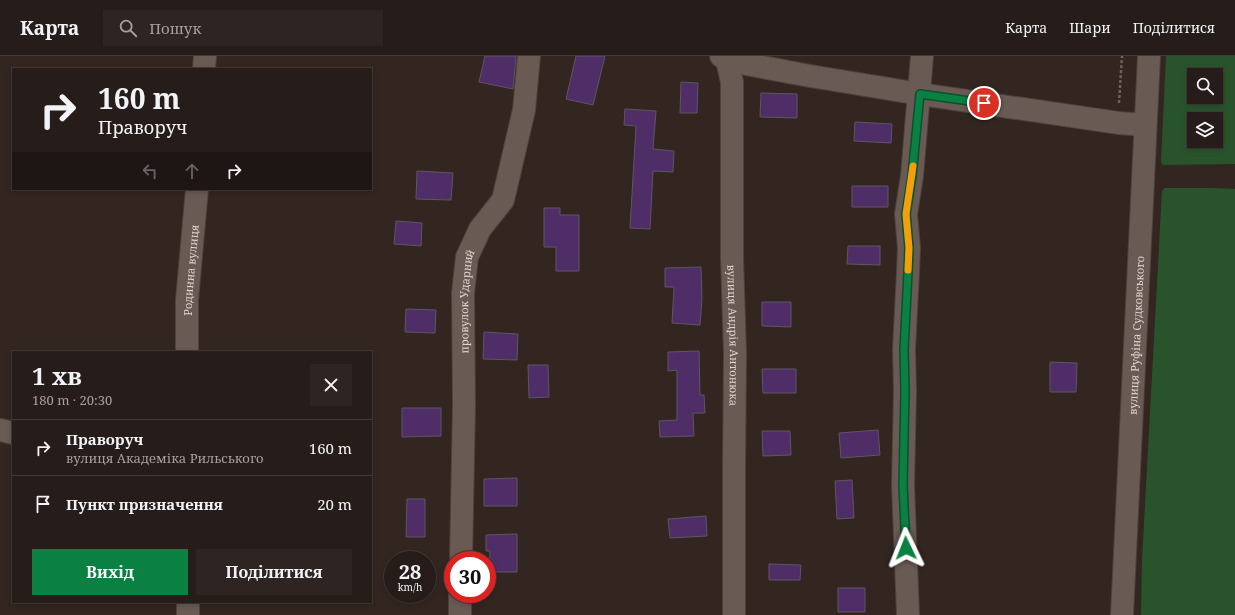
<!DOCTYPE html>
<html lang="uk">
<head>
<meta charset="utf-8">
<style>
	:root { --surface:#261c19; --page:#2e2522; --text:#f1f3f6; --muted:#a4a1a2; --line:#423a38; --accent:#0b8043 }
	body { margin:0; font-family:"Noto Serif",serif; background:var(--page); color:var(--text); height:100vh; display:flex; flex-direction:column; font-size:15px; white-space:nowrap }
	* { box-sizing:border-box; margin:0 }
	p { font-size:13px; color:var(--muted) }
	.icon { flex:none; width:22px; height:22px; fill:none; stroke:currentColor; stroke-width:2; stroke-linecap:round; stroke-linejoin:round }
	.map { position:relative; flex:1; overflow:hidden }
	.sheet { position:absolute; left:12px; top:295px; width:360px; height:252px; display:flex; flex-direction:column; background:var(--surface); border-radius:0px; box-shadow:0 2px 6px #0003,0 0 0 1px var(--line) }
	.sheet>* { flex:none }
	.top-card { position:absolute; left:12px; top:12px; width:360px; height:122px; border-radius:0px; box-shadow:0 2px 6px #0003,0 0 0 1px var(--line); background:#261c19; color:var(--text); overflow:hidden }
	.fabs { position:absolute; left:1187px; top:12px; display:grid; gap:8px }
	.fabs a { display:grid; place-items:center; width:36px; height:36px; border-radius:0px; background:var(--surface); box-shadow:0 2px 6px #0003,0 0 0 1px var(--line); font-size:20px }
	.speed { position:absolute; left:384px; top:495px; display:flex; gap:8px; font-size:20px; font-weight:700; text-align:center }
	.speed>* { display:grid; place-content:center; width:52px; height:52px; border-radius:50%; background:var(--surface); box-shadow:0 2px 6px #0003,0 0 0 1px var(--line); line-height:1 }
	.speed small { font-size:10px; font-weight:400 }
	.speed .limit { border:6px solid #d22; background:#fff; color:#111 }
	.pin { position:absolute; display:grid; place-items:center; width:34px; height:34px; color:#fff; margin:-17px; border:2px solid #fff; border-radius:50%; box-shadow:0 1px 4px #0007 }
	.me { position:absolute; width:44px; margin:-22px; rotate:358deg; stroke-linejoin:round; filter:drop-shadow(0 0 3px #0008) }
	.turn { display:flex; align-items:center; gap:14px; height:84px; padding:0 20px; font-size:18px }
	.turn .icon { width:52px; height:52px; stroke-width:2.5 }
	.turn b { display:block; font-size:28px; line-height:34px }
	.lanes { display:flex; align-items:center; height:38px; padding:0 20px; background:#0003; justify-content:center; gap:20px; direction:ltr }
	.lanes .off { opacity:.35 }
	.round { display:grid; place-items:center; flex:none; width:42px; height:42px; border-radius:0px; background:var(--page) }
	.summary { display:flex; align-items:center; justify-content:space-between; height:68px; padding:0 20px }
	h1 { font-size:24px; font-weight:700; line-height:30px }
	.primary-button { display:flex; gap:8px; margin-top:auto; padding:8px 20px }
	.primary-button a { flex:1; height:46px; border-radius:0px; background:var(--accent); color:#fff; font-size:16px; font-weight:700; line-height:46px; text-align:center }
	.primary-button a+a { background:var(--page); color:var(--text) }
	ul { padding:0; list-style:none }
	li { display:flex; align-items:center; gap:12px; height:56px; padding:0 20px; border-top:1px solid var(--line) }
	li div { flex:1 }
	li b { display:block; font-size:15px }
	li em { font-style:normal }
	header { display:flex; align-items:center; gap:24px; box-sizing:border-box; height:56px; padding:0 20px; background:var(--surface); border-bottom:1px solid var(--line) }
	header strong { font-size:19px }
	nav { display:flex; gap:22px; margin-inline-start:auto; font-size:14px }
	.search { width:280px; height:36px; background:var(--page); display:flex; align-items:center; gap:10px; box-sizing:border-box; padding:0 14px; border-radius:0px; color:var(--muted); font-size:15px }
	.map>svg:first-child { display:block }
	.green { fill:#29542b; fill-rule:evenodd }
	.building { fill:#4f2e68; stroke:#5d5663 }
	.lines { fill:none; stroke-linecap:round; stroke-linejoin:round }
	.minor-casing { stroke:#4d423e; stroke-width:24 }
	.path { stroke:#6d625d; stroke-width:2.5; stroke-dasharray:3 2; stroke-linecap:butt }
	.minor { stroke:#695a54; stroke-width:22 }
	.route-casing { stroke:#07532c; stroke-width:10 }
	.route { stroke:#0b8043; stroke-width:7 }
	.slow { stroke:#f59e0b; stroke-width:7 }
	.labels { text-anchor:middle; dominant-baseline:central; stroke-width:4; stroke-linejoin:round; paint-order:stroke }
	.street-label { font-size:11px; fill:#ded5d1; stroke:#332621 }
</style>
</head>
<body>
<header>
<strong>Карта</strong>
<div class="search"><svg class="icon" aria-label="search" viewBox="0 0 24 24"><circle cx="10" cy="10" r="6"/><path d="M15 15l6 6"/></svg>Пошук</div>
<nav><a>Карта</a><a>Шари</a><a>Поділитися</a></nav>
</header>
<div class="map">
<svg width="1235" height="559" viewBox="0 0 1235 559">
	<rect width="100%" height="100%" fill="#332621"/>
	<path class="green" d="M1166 0H1235V108L1163 109 1161 106ZM1194 19H1216V41H1194ZM1194 63H1216V85H1194Z
		M1165 132H1213L1235 133V559H1141L1142 505 1162 135Z"/>
	<path class="building" d="M485 0H516L513 33 479 26Z
		M576 0H605L593 49 566 43Z
		M681 26 698 27 697 57H680Z
		M761 37 797 38V62L760 61Z
		M625 53 656 55 653 93 674 95 673 116 653 115 650 173 630 172 636 70 624 69Z
		M855 66 892 68 891 87 854 85Z
		M417 115 453 117 451 144 416 143Z
		M852 130H888V151H852Z
		M544 152H560V159H579V215H556V191H544Z
		M396 165 422 167 421 190 394 188Z
		M848 190H880V209L847 208Z
		M701 211 702 243 700 269 672 267 674 231H665V212Z
		M762 246H791V271L762 270Z
		M406 253 436 254 435 277 405 276Z
		M484 276 518 278 517 304 483 303Z
		M699 295 700 339H704L705 357H693L694 380 660 381 659 365 677 364V314L668 315V296Z
		M1050 306 1077 307 1076 336H1050Z
		M528 309H548L549 341 529 342Z
		M762 313H796V337H763Z
		M402 352H441V380L402 381Z
		M878 374 880 399 841 402 839 377Z
		M762 375H790L791 399 763 400Z
		M517 422V450H484V423Z
		M852 424 854 462 837 463 835 425Z
		M407 443H425V481H406Z
		M706 460 707 480 670 482 668 463Z
		M517 478V516H489L490 495H486V479Z
		M769 508 801 509 800 524H769Z
		M838 532H865V556H838Z"/>
	<g class="lines">
		<defs>
			<g id="minor">
				<path d="M721 0 741 7 810 20 920 38 1119 67 1145 69"/>
				<path id="s1" d="M726 0 732 26V202L735 297 734 412V559"/>
				<path d="M204 13 205 0"/>
				<path id="s2" d="M187 296V244L197 133"/>
				<path d="M0 374 13 377"/>
				<path id="s3" d="M461 504 464 349 463 237 467 201 480 173 503 144 524 54 529 0"/>
				<path d="M188 559V546"/>
				<path d="M460 559V538"/>
				<path d="M908 559 903 429 905 335 904 293 908 216 909 192 906 158 912 120 922 0"/>
				<path id="s4" d="M1122 559 1149 0"/>
			</g>
		</defs>
		<use href="#minor" class="minor-casing"/>
		<path class="path" d="M1119 47 1122 0"/>
		<use href="#minor" class="minor"/>
	</g>
	<g class="lines">
		<defs>
			<path id="route" d="M906 492 903 429 905 335 904 294 908 216 909 192 906 158 912 120 920 38 984 47"/>
		</defs>
		<use href="#route" class="route-casing"/>
		<use href="#route" class="route"/>
		<path class="slow" d="M908 214 909 192 906 158 913 110"/>
	</g>
	<g class="labels">
		<g class="street-label">
			<text stroke="none"><textPath href="#s2" startOffset="82">Родинна вулиця</textPath></text>
			<text stroke="none"><textPath href="#s3" startOffset="259">провулок Ударний</textPath></text>
			<text stroke="none"><textPath href="#s1" startOffset="280">вулиця Андрія Антонюка</textPath></text>
			<text stroke="none"><textPath href="#s4" startOffset="280">вулиця Руфіна Судковського</textPath></text>
		</g>
	</g>
</svg>
<div class="fabs">
<a><svg class="icon" aria-label="search" viewBox="0 0 24 24"><circle cx="10" cy="10" r="6"/><path d="M15 15l6 6"/></svg></a>
<a><svg class="icon" aria-label="layers" viewBox="0 0 24 24"><path d="M12 4l9 5-9 5-9-5zM3 14l9 5 9-5"/></svg></a>
</div>
<div class="speed"><div>28<small>km/h</small></div><div class="limit">30</div></div>
<div class="pin" style="left:984px;top:47px;background:#d93025"><svg class="icon" aria-label="arrive" viewBox="0 0 24 24"><path d="M6 21V4h12l-3 4 3 4H6"/></svg></div>
<svg class="me" style="left:906px;top:492px" viewBox="-20 -20 40 40"><path d="M0-17L14 15 0 8-14 15z" fill="#0b8043" stroke="#fff" stroke-width="4"/></svg>
<div class="top-card">
<div class="turn"><svg class="icon" aria-label="right" viewBox="0 0 24 24"><path d="M7 20v-9h11M14 6l5 5-5 5"/></svg><div><b>160 m</b>Праворуч</div></div>
<div class="lanes"><svg class="icon off" aria-label="left" viewBox="0 0 24 24"><path d="M17 20v-9H6M10 6l-5 5 5 5"/></svg><svg class="icon off" aria-label="ahead" viewBox="0 0 24 24"><path d="M12 20V5M6 11l6-6 6 6"/></svg><svg class="icon" aria-label="right" viewBox="0 0 24 24"><path d="M7 20v-9h11M14 6l5 5-5 5"/></svg></div>
</div>
<section class="sheet">
<div class="summary"><div><h1>1 хв</h1><p>180 m · 20:30</p></div><a class="round"><svg class="icon" aria-label="close" viewBox="0 0 24 24"><path d="M6 6l12 12M18 6L6 18"/></svg></a></div>
<ul>
<li><svg class="icon" aria-label="right" viewBox="0 0 24 24"><path d="M7 20v-9h11M14 6l5 5-5 5"/></svg><div><b>Праворуч</b><p>вулиця Академіка Рильського</p></div><em>160 m</em></li>
<li><svg class="icon" aria-label="arrive" viewBox="0 0 24 24"><path d="M6 21V4h12l-3 4 3 4H6"/></svg><div><b>Пункт призначення</b></div><em>20 m</em></li>
</ul>
<div class="primary-button"><a>Вихід</a><a>Поділитися</a></div>
</section>
</div>
</body>
</html>
